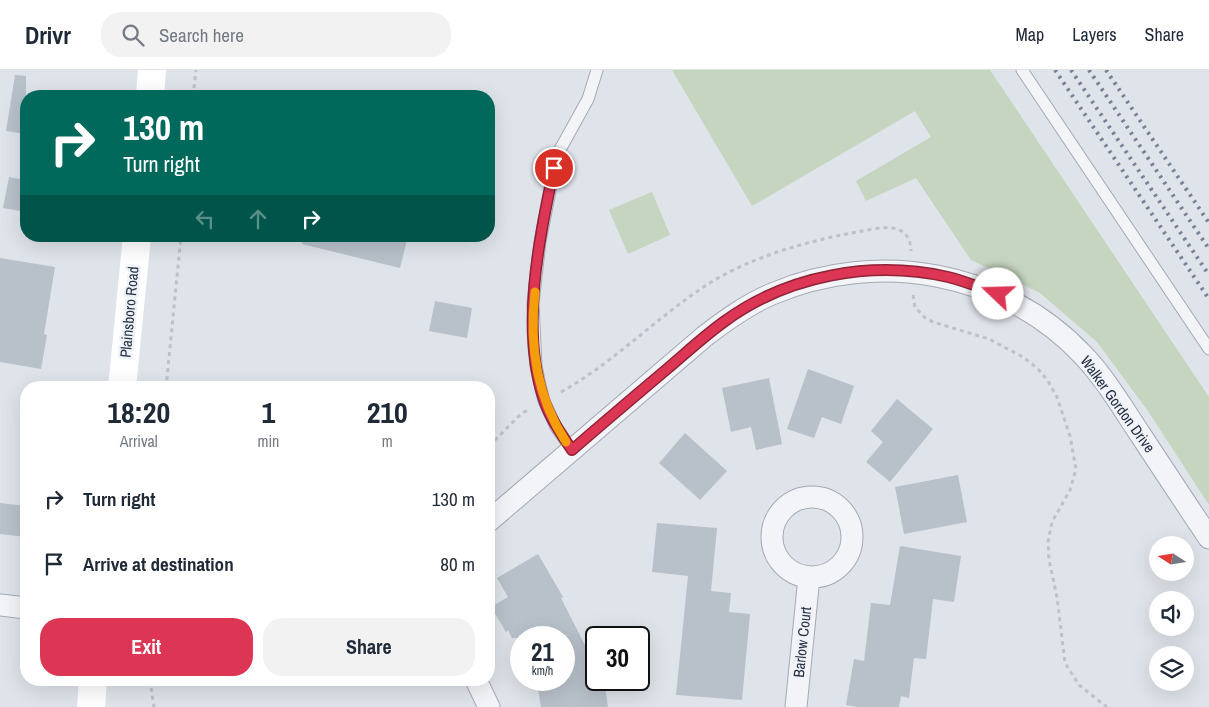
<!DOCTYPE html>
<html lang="en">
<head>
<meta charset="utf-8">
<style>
	:root { --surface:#fff; --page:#f2f2f3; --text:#1f2937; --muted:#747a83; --line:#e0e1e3; --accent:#dc3654 }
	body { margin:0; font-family:"Archivo Narrow",sans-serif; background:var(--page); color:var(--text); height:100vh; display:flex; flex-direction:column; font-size:19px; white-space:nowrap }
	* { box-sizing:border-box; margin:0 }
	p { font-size:16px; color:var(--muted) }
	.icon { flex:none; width:28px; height:28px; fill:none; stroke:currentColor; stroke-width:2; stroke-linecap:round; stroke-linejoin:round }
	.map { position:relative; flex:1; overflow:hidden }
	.drawer { position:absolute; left:20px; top:311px; width:475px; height:305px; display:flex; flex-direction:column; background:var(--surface); border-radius:20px; box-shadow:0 5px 20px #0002 }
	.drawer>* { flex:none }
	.top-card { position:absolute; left:20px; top:20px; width:475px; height:152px; border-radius:20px; box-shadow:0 5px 20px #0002; background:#00695c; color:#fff; overflow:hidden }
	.needle { width:32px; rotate:282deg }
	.tools { position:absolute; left:1149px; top:466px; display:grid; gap:10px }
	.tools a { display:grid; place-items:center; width:45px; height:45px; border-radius:50%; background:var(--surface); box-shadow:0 5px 20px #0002; font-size:25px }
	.speed { position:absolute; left:510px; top:556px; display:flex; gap:10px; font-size:25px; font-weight:700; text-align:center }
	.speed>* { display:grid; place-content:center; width:65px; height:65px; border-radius:50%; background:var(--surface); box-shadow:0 5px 20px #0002; line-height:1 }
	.speed small { font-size:12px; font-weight:400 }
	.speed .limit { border:2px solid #111; border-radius:8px; background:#fff; color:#111 }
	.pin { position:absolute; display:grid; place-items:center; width:42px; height:42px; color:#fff; margin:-21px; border:2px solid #fff; border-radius:50%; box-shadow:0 1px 5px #0007 }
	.me { position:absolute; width:55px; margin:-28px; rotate:291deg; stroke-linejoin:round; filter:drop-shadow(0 0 4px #0008) }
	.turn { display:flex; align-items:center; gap:18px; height:105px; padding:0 20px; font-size:22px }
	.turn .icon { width:65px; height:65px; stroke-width:2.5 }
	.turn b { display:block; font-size:35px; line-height:42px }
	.lanes { display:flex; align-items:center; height:48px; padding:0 20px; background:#0003; justify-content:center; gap:25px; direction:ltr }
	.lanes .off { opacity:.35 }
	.eta { display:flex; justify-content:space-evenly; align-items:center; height:85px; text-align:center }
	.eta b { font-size:30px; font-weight:700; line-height:35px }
	.action { display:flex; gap:10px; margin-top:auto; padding:10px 20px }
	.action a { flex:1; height:58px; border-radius:20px; background:var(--accent); color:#fff; font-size:20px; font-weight:700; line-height:58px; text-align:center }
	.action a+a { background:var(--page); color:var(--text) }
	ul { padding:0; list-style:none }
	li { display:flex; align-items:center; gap:15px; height:65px; padding:0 20px }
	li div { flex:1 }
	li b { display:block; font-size:19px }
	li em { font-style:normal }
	header { display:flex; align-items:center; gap:30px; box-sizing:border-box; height:70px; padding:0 25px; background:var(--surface); border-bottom:1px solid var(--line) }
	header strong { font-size:24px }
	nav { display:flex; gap:28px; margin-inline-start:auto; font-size:18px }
	.search { width:350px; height:45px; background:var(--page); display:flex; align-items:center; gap:12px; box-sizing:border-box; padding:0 18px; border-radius:20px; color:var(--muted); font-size:19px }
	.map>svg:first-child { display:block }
	.green { fill:#c5d5bf }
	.building { fill:#b8c0ca }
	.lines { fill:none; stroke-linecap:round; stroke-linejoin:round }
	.lane-casing { stroke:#a4aab5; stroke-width:13 }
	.street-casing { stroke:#a4aab5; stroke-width:23 }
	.path { stroke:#bdc1c9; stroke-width:3; stroke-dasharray:4 4; stroke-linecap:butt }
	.lane { stroke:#f2f4f8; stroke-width:11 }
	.street { stroke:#f2f4f8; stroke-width:21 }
	.secondary { stroke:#fff; stroke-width:28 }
	.rail { stroke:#778395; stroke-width:4; stroke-dasharray:2.5 5; stroke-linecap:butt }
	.route-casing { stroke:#8f2337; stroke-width:12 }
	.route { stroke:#dc3654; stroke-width:9 }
	.slow { stroke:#f59e0b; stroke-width:9 }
	.labels { text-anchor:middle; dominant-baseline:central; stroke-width:5; stroke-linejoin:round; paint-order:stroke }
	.street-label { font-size:15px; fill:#263143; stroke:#eff2f7 }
</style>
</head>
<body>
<header>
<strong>Drivr</strong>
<div class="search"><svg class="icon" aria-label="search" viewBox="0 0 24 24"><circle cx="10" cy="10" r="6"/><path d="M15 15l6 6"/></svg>Search here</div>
<nav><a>Map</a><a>Layers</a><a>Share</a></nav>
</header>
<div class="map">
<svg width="1209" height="637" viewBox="0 0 1209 637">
	<rect width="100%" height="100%" fill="#dfe3ea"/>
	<path class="green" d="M672 0H990L1209 327V435L1148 341 1097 272 1040 223 971 190 916 108 866 131 856 111 931 67 915 41 752 136Z
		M652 122 670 165 628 184 609 140Z"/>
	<path class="building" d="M15 5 26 6V64L6 61Z
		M9 107 26 110V142L3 138Z
		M303 166H408L400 198 302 174Z
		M0 188 55 197 44 264 47 265 41 299 0 292Z
		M435 231 472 238 467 268 429 261Z
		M808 299 854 316 841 354 822 347 814 368 787 359Z
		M769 308 782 374 756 380 751 357 731 362 722 318Z
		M897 329 933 359 890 412 866 392 883 372 871 361Z
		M685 363 727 401 700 430 659 393Z
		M958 405 967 452 904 464 895 417Z
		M0 433 26 436V467L0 464Z
		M657 453 717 458 711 521 731 523 729 542 750 544 742 630 676 625 688 506 652 502Z
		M900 476 961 486 954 532 933 529 926 589 914 588 909 628 901 626 899 637H859L846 635 854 589 864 591 871 533 890 535Z
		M538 484 563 527 561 528 596 597V610H604L608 637H541L538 619 564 614V568H512L508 560 506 562 491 537 508 527 497 508Z"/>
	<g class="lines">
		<defs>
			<path id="lane" d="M1022 0 1209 279
				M572 380 556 357 544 331 540 315 536 296 533 233 540 172 557 85 588 29 597 0"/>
			<path id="street" d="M772 467a40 40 0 1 1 80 0a40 40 0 1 1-80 0Z
				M489 451 705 266C726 250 748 234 772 224 877 179 1004 201 1083 285 1105 308 1122 337 1140 364 1163 399 1186 434 1209 468
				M0 535 26 538
				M476 610 489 637
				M796 637 809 507"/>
		</defs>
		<use href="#lane" class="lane-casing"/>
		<use href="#street" class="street-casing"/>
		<path class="path" d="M193 26 196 0
			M913 225 915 237 924 247 933 252 989 269 1023 287 1038 299 1048 311 1057 327 1070 366 1076 399 1070 420 1052 452 1048 472 1049 490 1057 527 1065 593 1079 615 1107 637
			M166 318 181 166
			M561 322C613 293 655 249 705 216 751 186 808 171 862 161 883 157 910 151 911 181
			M489 376 522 343 529 340
			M150 610 154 637"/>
		<use href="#lane" class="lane"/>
		<use href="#street" class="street"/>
		<path class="secondary" d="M150 26 152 0
			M122 318 137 166
			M91 637 93 610"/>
		<path class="rail" d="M1055 0 1209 229
			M1071 0 1209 205
			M1089 0 1209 179
			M1106 0 1209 153"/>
	</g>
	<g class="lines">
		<defs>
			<path id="route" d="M554 98C539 170 520 259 544 330 550 348 561 364 572 380 603 353 635 326 667 299 686 283 704 266 725 251 788 205 872 190 948 207 965 211 981 218 998 224"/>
		</defs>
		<use href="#route" class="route-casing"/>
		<use href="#route" class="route"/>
		<path class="slow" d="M535 222C529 274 537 327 566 372"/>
	</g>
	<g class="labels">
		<g class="street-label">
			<text transform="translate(129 242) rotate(-85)">Plainsboro Road</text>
			<text transform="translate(1118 334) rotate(54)">Walker Gordon Drive</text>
			<text transform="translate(802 572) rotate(-84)">Barlow Court</text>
		</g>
	</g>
</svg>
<div class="tools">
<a><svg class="needle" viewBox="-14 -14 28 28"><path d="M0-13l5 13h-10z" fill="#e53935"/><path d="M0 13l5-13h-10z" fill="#747a83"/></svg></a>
<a><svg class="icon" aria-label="sound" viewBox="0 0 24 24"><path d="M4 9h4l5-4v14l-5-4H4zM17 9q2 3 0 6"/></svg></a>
<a><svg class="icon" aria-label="layers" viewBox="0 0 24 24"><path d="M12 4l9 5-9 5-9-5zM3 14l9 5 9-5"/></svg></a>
</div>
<div class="speed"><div>21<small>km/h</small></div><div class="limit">30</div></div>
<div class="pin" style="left:554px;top:98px;background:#d93025"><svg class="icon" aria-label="arrive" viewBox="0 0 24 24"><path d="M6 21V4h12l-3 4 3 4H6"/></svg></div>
<svg class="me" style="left:998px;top:224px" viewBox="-20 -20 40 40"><circle r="19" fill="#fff"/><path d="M0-13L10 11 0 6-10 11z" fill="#dc3654"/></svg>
<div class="top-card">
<div class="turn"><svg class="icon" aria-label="right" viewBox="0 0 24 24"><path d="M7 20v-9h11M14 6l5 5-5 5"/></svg><div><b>130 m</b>Turn right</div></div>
<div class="lanes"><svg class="icon off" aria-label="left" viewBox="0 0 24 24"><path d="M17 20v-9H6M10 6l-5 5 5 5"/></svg><svg class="icon off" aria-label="ahead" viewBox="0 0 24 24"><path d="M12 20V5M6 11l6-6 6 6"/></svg><svg class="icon" aria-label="right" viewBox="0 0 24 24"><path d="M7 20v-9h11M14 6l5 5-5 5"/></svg></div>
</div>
<section class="drawer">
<div class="eta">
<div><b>18:20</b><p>Arrival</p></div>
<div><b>1</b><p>min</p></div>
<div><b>210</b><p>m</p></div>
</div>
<ul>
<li><svg class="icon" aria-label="right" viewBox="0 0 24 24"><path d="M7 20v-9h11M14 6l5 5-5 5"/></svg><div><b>Turn right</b></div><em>130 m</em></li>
<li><svg class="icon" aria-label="arrive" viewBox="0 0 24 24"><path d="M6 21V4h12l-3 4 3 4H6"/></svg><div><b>Arrive at destination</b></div><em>80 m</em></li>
</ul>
<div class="action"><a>Exit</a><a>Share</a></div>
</section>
</div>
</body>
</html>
